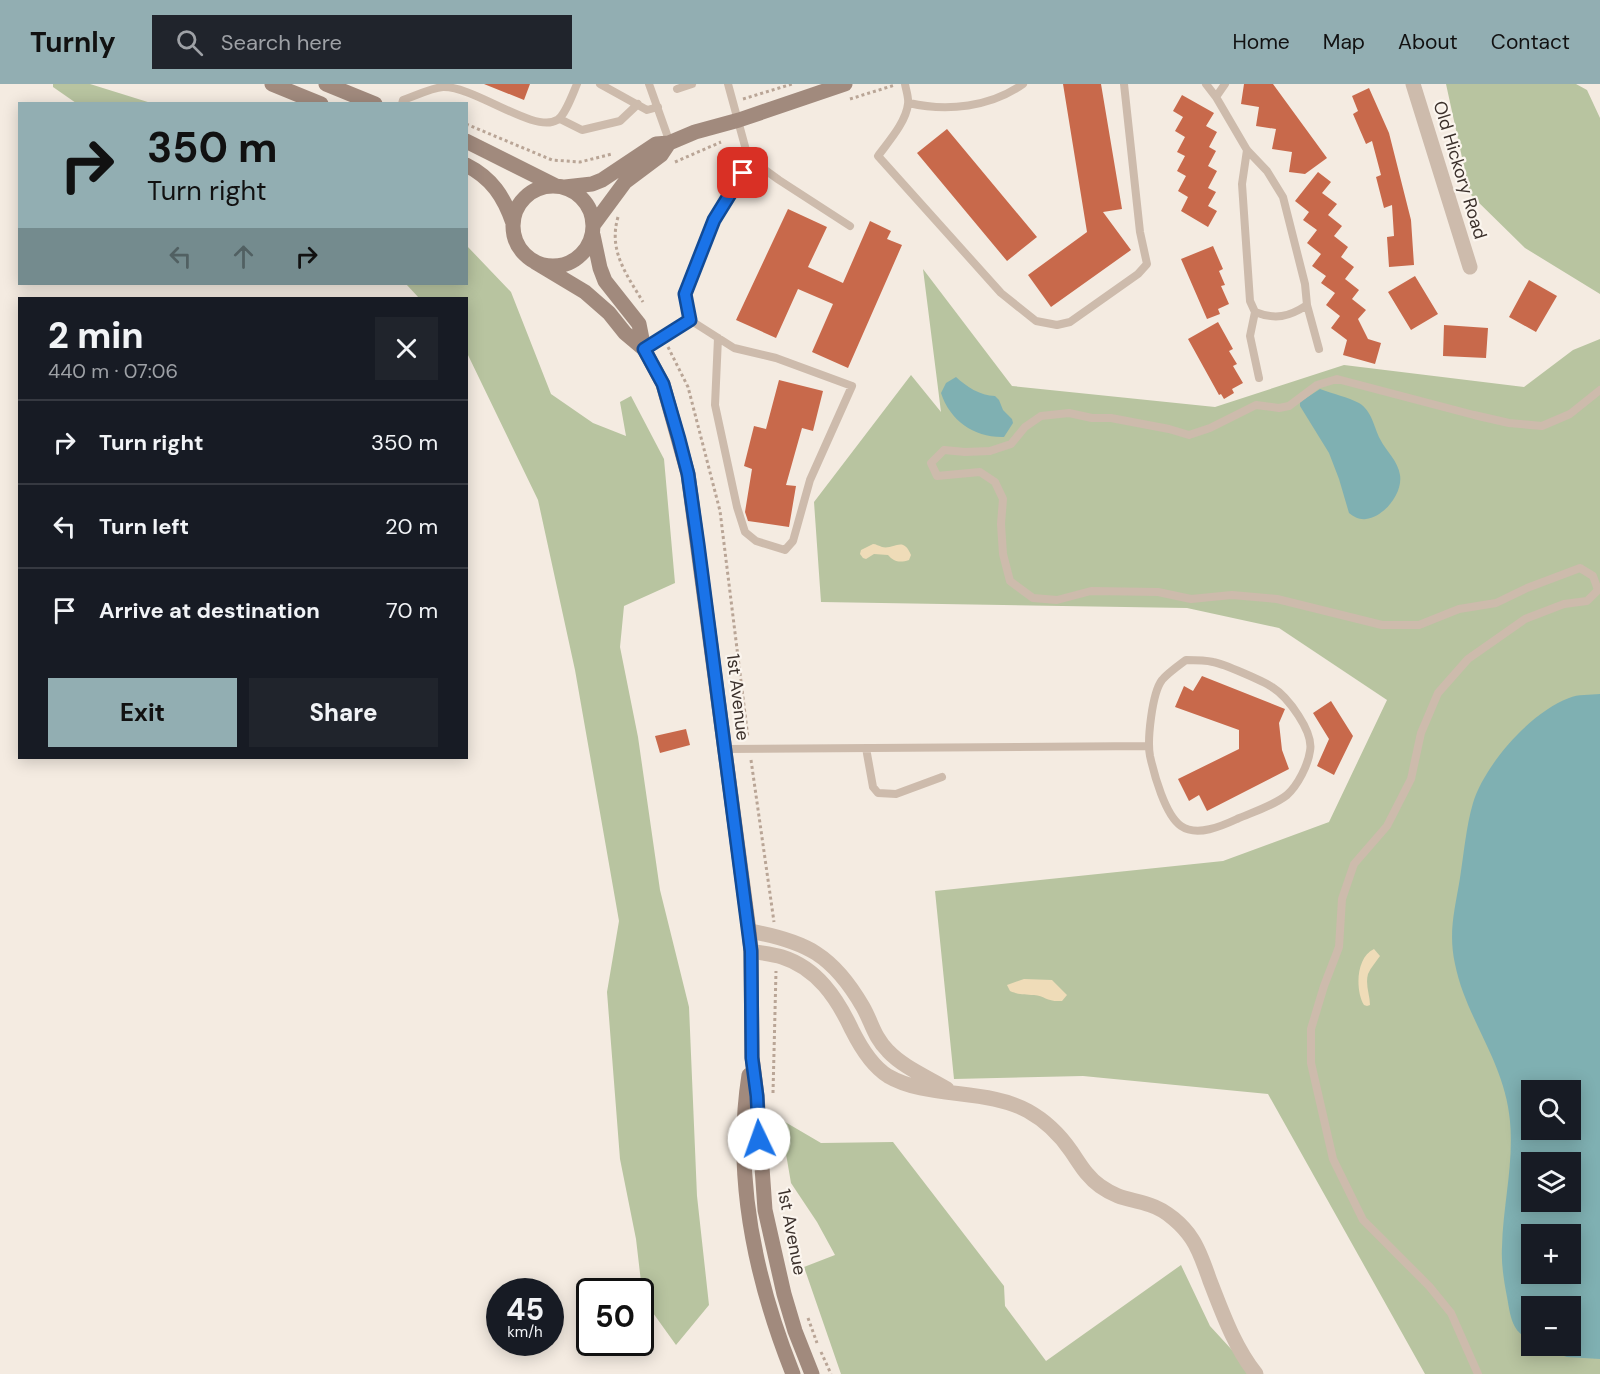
<!DOCTYPE html>
<html lang="en">
<head>
<meta charset="utf-8">
<style>
	:root { --surface:#171b24; --page:#20242c; --text:#f1f3f6; --muted:#9ea1a6; --line:#363941; --accent:#92aeb2 }
	body { margin:0; font-family:"DM Sans",sans-serif; background:var(--page); color:var(--text); height:100vh; display:flex; flex-direction:column; font-size:22px; white-space:nowrap }
	* { box-sizing:border-box; margin:0 }
	p { font-size:20px; color:var(--muted) }
	.icon { flex:none; width:33px; height:33px; fill:none; stroke:currentColor; stroke-width:2; stroke-linecap:round; stroke-linejoin:round }
	.map { position:relative; flex:1; overflow:hidden }
	.details { position:absolute; left:18px; top:213px; width:450px; height:462px; display:flex; flex-direction:column; background:var(--surface); border-radius:0px; box-shadow:0 3px 15px #0003 }
	.details>* { flex:none }
	.guide { position:absolute; left:18px; top:18px; width:450px; height:183px; border-radius:0px; box-shadow:0 3px 15px #0003; background:#92aeb2; color:#111; overflow:hidden }
	.buttons { position:absolute; left:1521px; top:996px; display:grid; gap:12px }
	.buttons a { display:grid; place-items:center; width:60px; height:60px; border-radius:0px; background:var(--surface); box-shadow:0 3px 15px #0003; font-size:30px }
	.speed { position:absolute; left:486px; top:1194px; display:flex; gap:12px; font-size:30px; font-weight:700; text-align:center }
	.speed>* { display:grid; place-content:center; width:78px; height:78px; border-radius:50%; background:var(--surface); box-shadow:0 3px 15px #0003; line-height:1 }
	.speed small { font-size:15px; font-weight:400 }
	.speed .limit { border:3px solid #111; border-radius:9px; background:#fff; color:#111 }
	.pin { position:absolute; display:grid; place-items:center; width:51px; height:51px; color:#fff; margin:-26px; border-radius:12px; box-shadow:0 3px 9px #0006 }
	.me { position:absolute; width:66px; margin:-33px; rotate:357deg; stroke-linejoin:round; filter:drop-shadow(0 0 4px #0008) }
	.turn { display:flex; align-items:center; gap:21px; height:126px; padding:0 30px; font-size:27px }
	.turn .icon { width:78px; height:78px; stroke-width:2.5 }
	.turn b { display:block; font-size:42px; line-height:51px }
	.lanes { display:flex; align-items:center; height:57px; padding:0 30px; background:#0003; justify-content:center; gap:30px; direction:ltr }
	.lanes .off { opacity:.35 }
	.round { display:grid; place-items:center; flex:none; width:63px; height:63px; border-radius:0px; background:var(--page) }
	.headline { display:flex; align-items:center; justify-content:space-between; height:102px; padding:0 30px }
	h1 { font-size:36px; font-weight:800; line-height:45px }
	.action { display:flex; gap:12px; margin-top:auto; padding:12px 30px }
	.action a { flex:1; height:69px; border-radius:0px; background:var(--accent); color:#111; font-size:24px; font-weight:800; line-height:69px; text-align:center }
	.action a+a { background:var(--page); color:var(--text) }
	ul { padding:0; list-style:none }
	li { display:flex; align-items:center; gap:18px; height:84px; padding:0 30px; border-top:2px solid var(--line) }
	li div { flex:1 }
	li b { display:block; font-size:22px }
	li em { font-style:normal }
	header { display:flex; align-items:center; gap:36px; box-sizing:border-box; height:84px; padding:0 30px; background:var(--accent); color:#111 }
	header strong { font-size:28px }
	nav { display:flex; gap:33px; margin-inline-start:auto; font-size:21px }
	.search { width:420px; height:54px; background:var(--page); display:flex; align-items:center; gap:15px; box-sizing:border-box; padding:0 21px; border-radius:0px; color:var(--muted); font-size:22px }
	.map>svg:first-child { display:block }
	.green { fill:#b8c4a0; fill-rule:evenodd }
	.sand { fill:#efdcb8 }
	.water { fill:#7fb0b2; fill-rule:evenodd }
	.building { fill:#c8694b }
	.lines { fill:none; stroke-linecap:round; stroke-linejoin:round }
	.path { stroke:#b9a596; stroke-width:3; stroke-dasharray:3 3; stroke-linecap:butt }
	.lane { stroke:#cdbbac; stroke-width:8 }
	.street { stroke:#cdbbac; stroke-width:15 }
	.secondary { stroke:#a18a7d; stroke-width:15 }
	.route-casing { stroke:#114b97; stroke-width:15 }
	.route { stroke:#1a73e8; stroke-width:10 }
	.labels { text-anchor:middle; dominant-baseline:central; stroke-width:4.5; stroke-linejoin:round; paint-order:stroke }
	.street-label { font-size:18px; fill:#3b302b; stroke:#fbf5ee }
</style>
</head>
<body>
<header>
<strong>Turnly</strong>
<div class="search"><svg class="icon" aria-label="search" viewBox="0 0 24 24"><circle cx="10" cy="10" r="6"/><path d="M15 15l6 6"/></svg>Search here</div>
<nav><a>Home</a><a>Map</a><a>About</a><a>Contact</a></nav>
</header>
<div class="map">
<svg width="1600" height="1290" viewBox="0 0 1600 1290">
	<rect width="100%" height="100%" fill="#f4ebe1"/>
	<path class="green" d="M53 0H90L151 19H76L53 3Z
		M1446 0H1576L1587 6 1600 34V210L1525 164 1470 110Z
		M467 162 511 208 551 310 593 339 626 352 620 318 631 312 664 375 675 499 624 522 620 563 638 653 660 806 689 923 697 1112 709 1221 676 1261 643 1215 636 1155 620 1075 607 908 619 837 575 586 538 416 467 269 466 214H419L406 200H466Z
		M923 185 1012 302 1215 323 1344 281 1524 303 1573 266 1600 255V1290H1425L1268 1010 1083 992 954 995 935 807 1223 777 1329 738 1387 616 1279 544 1187 524 821 518 814 418 911 291 941 328ZM1532 1006H1570V1046H1532ZM1532 1078H1570V1118H1532ZM1532 1150H1570V1190H1532ZM1532 1222H1570V1262H1532Z
		M780 1035 821 1059 893 1058 1004 1202 1005 1222 1046 1277 1181 1181 1210 1242 1254 1290H841L804 1183 835 1171 817 1138 791 1099Z"/>
	<path class="sand" d="M873 460C876 460 879 462 882 463 894 466 903 451 911 471L909 476C900 479 894 478 888 471L874 470 866 475 863 474 860 470 861 466Z
		M1374 865 1380 872C1376 878 1371 883 1368 890 1365 901 1370 911 1370 921L1367 922 1364 921C1355 906 1356 873 1374 865Z
		M1024 895 1052 896 1067 911 1062 917C1047 918 1045 912 1034 911 1024 910 1019 911 1010 907L1007 901Z"/>
	<path class="water" d="M956 293C966 302 980 312 995 312L999 316 1003 326 1012 335 1013 339 1004 353C975 354 950 337 941 309L946 299Z
		M1320 305C1333 310 1348 313 1359 319 1372 327 1374 343 1380 355 1386 367 1398 377 1400 391 1403 409 1384 433 1366 435 1360 436 1354 433 1349 429L1339 395 1329 369 1300 322V318Z
		M1600 610V1275L1567 1273 1534 1262H1570V1222H1532L1531 1259C1526 1254 1519 1250 1515 1243 1510 1234 1509 1223 1507 1213 1504 1197 1501 1180 1502 1163 1503 1121 1514 1080 1510 1037 1505 978 1466 935 1455 880 1448 848 1455 825 1460 794 1464 769 1466 743 1473 719 1485 680 1531 628 1569 614 1578 610 1590 611 1600 610ZM1532 1006H1570V1046H1532ZM1532 1078H1570V1118H1532ZM1532 1150H1570V1190H1532Z"/>
	<path class="building" d="M484 0H530L524 16Z
		M1063 0H1101L1122 125 1103 128 1131 166 1051 223 1028 191 1087 148Z
		M1244 0H1273L1327 74 1305 90 1289 88 1292 68 1272 65 1276 45 1256 42 1259 23 1241 20Z
		M1369 4 1389 49 1411 136 1414 181 1389 183 1387 153 1394 152 1392 121 1384 124 1376 93 1381 91 1372 57 1366 60 1353 30 1358 27 1352 12Z
		M1182 11 1214 29 1206 42 1217 48 1209 63 1216 67 1208 82 1217 87 1208 104 1216 108 1208 122 1217 127 1208 143 1181 127 1188 113 1178 107 1186 92 1177 87 1185 72 1177 68 1185 53 1175 47 1183 33 1173 27Z
		M947 45 1037 153 1007 177 917 69Z
		M1318 88 1331 98 1322 109 1337 120 1328 131 1342 142 1334 152 1348 163 1341 173 1354 183 1345 195 1359 206 1352 215 1366 226 1358 235 1368 255 1381 259 1375 280 1343 271 1347 256 1331 244 1340 232 1326 221 1335 209 1321 199 1326 192 1312 182 1321 170 1307 159 1317 146 1303 136 1309 128 1295 117Z
		M788 125 827 143 808 183 843 199 870 137 891 147 887 155 902 161 848 284 812 268 833 220 798 205 776 254 736 236Z
		M1213 162 1223 185 1219 187 1225 201 1221 202 1229 220 1218 225 1220 230 1207 235 1181 175Z
		M1415 192 1438 230 1411 246 1388 208Z
		M1529 196 1557 212 1536 248 1509 233Z
		M1218 238 1233 265 1229 267 1237 280 1233 282 1243 299 1232 305 1234 309 1224 315 1221 310 1219 311 1188 255Z
		M1444 241 1488 244 1486 274 1443 272Z
		M779 296 823 307 813 347 802 344 786 401 796 402 789 443 748 437 745 428 752 385 744 382 754 342 766 345Z
		M1202 592 1285 625 1279 639 1282 666 1289 685 1207 727 1199 711 1189 717 1178 695 1239 665V646L1175 623 1184 602 1193 607Z
		M1331 617 1353 652 1334 691 1317 682 1329 655 1313 629Z
		M686 645 690 661 660 669 655 652Z"/>
	<g class="lines">
		<path class="path" d="M743 15 792 0
			M850 15 895 1
			M466 40 552 76 580 78 612 70
			M675 78 721 58
			M618 133C608 167 627 191 643 218
			M668 263 688 303 720 427 748 654
			M751 676 774 838
			M773 1009 776 887
			M808 1234 817 1259
			M821 1268 831 1290"/>
		<path class="lane" d="M600 0 647 26 658 23
			M649 0 670 59
			M728 0 746 66 761 83 779 96 850 142
			M905 0C906 6 909 14 908 20 906 38 889 57 878 72L1001 209 1036 237 1057 241 1070 238 1138 190 1147 180 1140 148 1124 0
			M1206 0 1216 13 1247 66 1267 87 1283 113 1305 200 1307 221C1289 233 1275 236 1255 228L1250 217 1242 100 1247 66
			M677 5 692 0
			M1216 13 1225 0
			M909 19C947 28 991 23 1023 0
			M402 20 403 16C415 12 431 4 443 3 475 2 534 50 557 36 565 32 573 9 577 0
			M560 35 582 46 620 37 638 20
			M1307 221 1319 265
			M1255 228 1250 252 1259 294
			M718 254 715 321 737 423 745 448 756 457 785 466 793 457 810 396 852 302 776 274 734 264 690 236 685 210 714 136 753 74
			M644 265 690 236
			M1186 576C1195 576 1205 576 1213 578 1224 580 1263 597 1272 603 1288 613 1314 648 1310 667 1308 681 1298 701 1287 711 1273 722 1253 728 1237 735 1222 742 1197 753 1181 742 1165 731 1154 690 1150 672 1147 656 1152 609 1162 596 1168 589 1178 582 1186 576Z
			M866 664 873 703 878 709 896 710 942 693
			M725 665 1148 662
			M1478 1290 1451 1229 1429 1202 1363 1136 1333 1075 1311 979V945L1324 902 1339 863 1342 815 1354 780 1387 742 1411 695 1421 649 1438 609 1468 575 1525 535 1564 520 1587 517 1598 506 1593 492 1580 484 1527 504 1496 519 1459 525 1419 541H1382L1277 515 1232 511 1191 515 1158 508 1091 507 1057 516 1033 514 1010 497 1003 470 1001 440 1003 415 995 398 980 388 937 392 931 379 944 366 965 368 990 367 1011 360 1025 343 1041 332 1069 329 1092 334H1111L1169 345 1189 351 1210 344 1256 321 1279 324 1289 322 1317 301 1337 295 1474 331 1509 339 1542 342 1570 330 1600 306"/>
		<path class="street" d="M1413 0 1470 183
			M749 847C806 857 833 871 863 923 872 939 874 953 888 967 903 983 927 993 947 1005
			M751 867C761 869 772 870 782 873 817 884 837 914 852 946 860 962 872 982 888 992 927 1015 987 1004 1028 1027 1046 1037 1060 1051 1071 1067 1080 1080 1087 1093 1100 1102 1120 1116 1129 1114 1150 1121 1166 1126 1183 1141 1192 1155 1200 1167 1205 1183 1210 1197 1223 1230 1234 1262 1256 1290"/>
		<path class="secondary" d="M272 0 321 20
			M326 0 375 20
			M466 57 556 102
			M466 81C492 94 504 113 513 139
			M513 142a40 40 0 1 1 80 0a40 40 0 1 1-80 0Z
			M565 103 592 100 602 96 656 60 669 59 695 48 739 36 845 0
			M594 140 625 98 661 71 669 59
			M593 151 600 184 605 197 639 240 644 265
			M535 178 585 208 609 229 625 249 644 265 663 300 688 390 749 847 751 867 752 973 757 1012 765 1126 784 1210 795 1247 812 1290
			M749 991C733 1093 755 1195 793 1290"/>
	</g>
	<g class="lines">
		<defs>
			<path id="route" d="M743 89 714 136 685 210 690 236 644 265 663 300 679 355 688 390 698 460 751 867 752 974 757 1012 759 1055"/>
		</defs>
		<use href="#route" class="route-casing"/>
		<use href="#route" class="route"/>
	</g>
	<g class="labels">
		<g class="street-label">
			<text transform="translate(1460 86) rotate(73)">Old Hickory Road</text>
			<text transform="translate(738 613) rotate(83)">1st Avenue</text>
			<text transform="translate(792 1148) rotate(79)">1st Avenue</text>
		</g>
	</g>
</svg>
<div class="buttons">
<a><svg class="icon" aria-label="search" viewBox="0 0 24 24"><circle cx="10" cy="10" r="6"/><path d="M15 15l6 6"/></svg></a>
<a><svg class="icon" aria-label="layers" viewBox="0 0 24 24"><path d="M12 4l9 5-9 5-9-5zM3 14l9 5 9-5"/></svg></a>
<a>+</a>
<a>−</a>
</div>
<div class="speed"><div>45<small>km/h</small></div><div class="limit">50</div></div>
<div class="pin" style="left:743px;top:89px;background:#d93025"><svg class="icon" aria-label="arrive" viewBox="0 0 24 24"><path d="M6 21V4h12l-3 4 3 4H6"/></svg></div>
<svg class="me" style="left:759px;top:1055px" viewBox="-20 -20 40 40"><circle r="19" fill="#fff"/><path d="M0-13L10 11 0 6-10 11z" fill="#1a73e8"/></svg>
<div class="guide">
<div class="turn"><svg class="icon" aria-label="right" viewBox="0 0 24 24"><path d="M7 20v-9h11M14 6l5 5-5 5"/></svg><div><b>350 m</b>Turn right</div></div>
<div class="lanes"><svg class="icon off" aria-label="left" viewBox="0 0 24 24"><path d="M17 20v-9H6M10 6l-5 5 5 5"/></svg><svg class="icon off" aria-label="ahead" viewBox="0 0 24 24"><path d="M12 20V5M6 11l6-6 6 6"/></svg><svg class="icon" aria-label="right" viewBox="0 0 24 24"><path d="M7 20v-9h11M14 6l5 5-5 5"/></svg></div>
</div>
<section class="details">
<div class="headline"><div><h1>2 min</h1><p>440 m · 07:06</p></div><a class="round"><svg class="icon" aria-label="close" viewBox="0 0 24 24"><path d="M6 6l12 12M18 6L6 18"/></svg></a></div>
<ul>
<li><svg class="icon" aria-label="right" viewBox="0 0 24 24"><path d="M7 20v-9h11M14 6l5 5-5 5"/></svg><div><b>Turn right</b></div><em>350 m</em></li>
<li><svg class="icon" aria-label="left" viewBox="0 0 24 24"><path d="M17 20v-9H6M10 6l-5 5 5 5"/></svg><div><b>Turn left</b></div><em>20 m</em></li>
<li><svg class="icon" aria-label="arrive" viewBox="0 0 24 24"><path d="M6 21V4h12l-3 4 3 4H6"/></svg><div><b>Arrive at destination</b></div><em>70 m</em></li>
</ul>
<div class="action"><a>Exit</a><a>Share</a></div>
</section>
</div>
</body>
</html>
